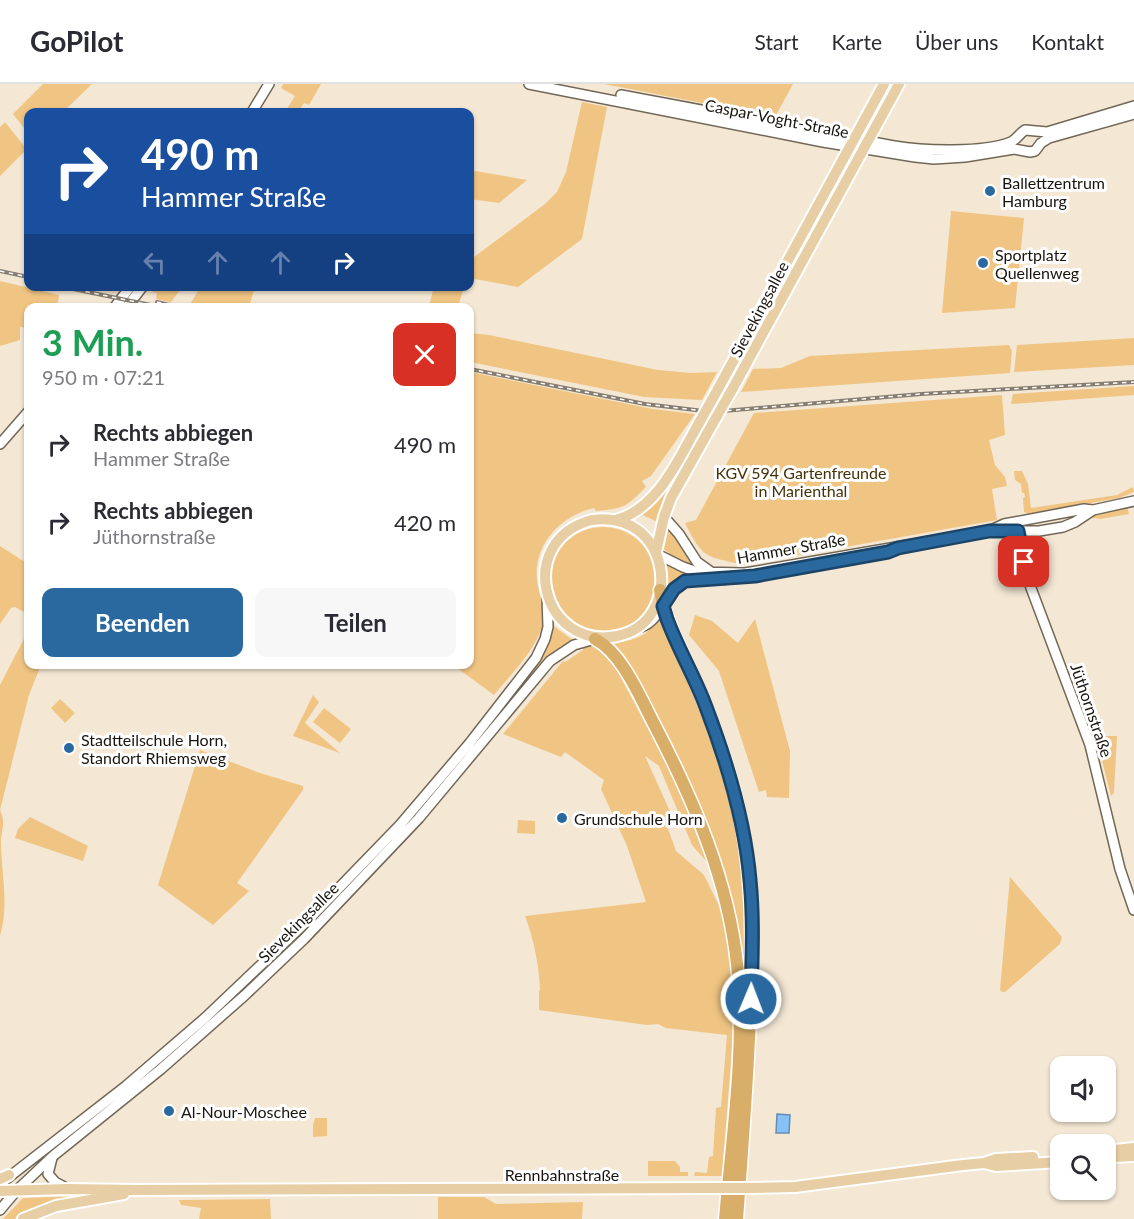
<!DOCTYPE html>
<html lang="de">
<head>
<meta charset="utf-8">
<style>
	:root { --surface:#fff; --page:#f7f7f7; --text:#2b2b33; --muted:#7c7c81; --line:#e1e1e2; --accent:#29699f }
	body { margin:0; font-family:Lato,sans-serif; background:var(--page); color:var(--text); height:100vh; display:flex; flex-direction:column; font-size:22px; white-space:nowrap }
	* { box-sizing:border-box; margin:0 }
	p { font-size:20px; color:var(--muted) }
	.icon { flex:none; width:33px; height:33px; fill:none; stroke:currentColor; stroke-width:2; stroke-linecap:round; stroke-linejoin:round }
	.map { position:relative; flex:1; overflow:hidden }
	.drawer { position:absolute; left:24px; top:219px; width:450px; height:366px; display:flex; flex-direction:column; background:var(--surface); border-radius:12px; box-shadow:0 2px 4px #0004 }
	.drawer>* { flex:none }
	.top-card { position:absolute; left:24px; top:24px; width:450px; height:183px; border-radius:12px; box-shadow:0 2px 4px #0004; background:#1a4fa0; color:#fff; overflow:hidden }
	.buttons { position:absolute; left:1050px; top:972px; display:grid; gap:12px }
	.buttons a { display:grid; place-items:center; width:66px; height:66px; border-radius:12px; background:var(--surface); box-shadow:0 2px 4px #0004; font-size:30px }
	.pin { position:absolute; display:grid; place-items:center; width:51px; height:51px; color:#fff; margin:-26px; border-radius:12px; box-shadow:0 3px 9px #0006 }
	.me { position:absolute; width:66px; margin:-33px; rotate:1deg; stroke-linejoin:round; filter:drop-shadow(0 0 4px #0008) }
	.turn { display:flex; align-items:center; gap:21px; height:126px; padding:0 18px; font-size:27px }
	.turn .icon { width:78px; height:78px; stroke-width:2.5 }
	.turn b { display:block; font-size:42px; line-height:51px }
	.lanes { display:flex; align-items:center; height:57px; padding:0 18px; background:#0003; justify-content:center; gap:30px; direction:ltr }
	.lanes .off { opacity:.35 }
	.round { display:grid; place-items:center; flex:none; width:63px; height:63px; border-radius:12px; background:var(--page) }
	.overview { display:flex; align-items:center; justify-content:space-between; height:102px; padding:0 18px }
	h1 { font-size:36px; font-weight:700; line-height:45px; color:#1e9e55 }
	.action { display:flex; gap:12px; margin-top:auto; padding:12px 18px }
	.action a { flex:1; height:69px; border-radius:12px; background:var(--accent); color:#fff; font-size:24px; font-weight:700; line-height:69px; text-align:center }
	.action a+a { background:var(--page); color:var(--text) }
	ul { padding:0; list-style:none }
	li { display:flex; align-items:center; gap:18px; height:78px; padding:0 18px }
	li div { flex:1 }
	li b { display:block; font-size:22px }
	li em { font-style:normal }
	header { display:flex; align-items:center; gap:36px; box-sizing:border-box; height:84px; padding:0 30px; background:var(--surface); border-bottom:2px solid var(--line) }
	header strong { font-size:28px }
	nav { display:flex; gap:33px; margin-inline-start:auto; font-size:21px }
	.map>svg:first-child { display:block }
	.green { fill:#f0c583 }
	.water { fill:#86c1f8; stroke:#658db2; stroke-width:1.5 }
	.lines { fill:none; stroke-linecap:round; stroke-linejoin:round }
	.secondary-casing { stroke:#726756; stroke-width:12 }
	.primary-casing { stroke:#fff; stroke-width:14 }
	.highway-casing { stroke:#fff; stroke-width:15 }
	.secondary { stroke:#fff; stroke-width:9 }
	.primary { stroke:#e8cea5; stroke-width:10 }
	.highway { stroke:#d9ae69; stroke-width:12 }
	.rail-casing { stroke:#867d70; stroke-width:4 }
	.rail { stroke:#fff; stroke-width:1.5; stroke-dasharray:4.5; stroke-linecap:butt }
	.primary-bridge-casing { stroke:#fff; stroke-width:14; stroke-linecap:butt }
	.primary-bridge { stroke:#e8cea5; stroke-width:10 }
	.route-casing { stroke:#1b4467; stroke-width:15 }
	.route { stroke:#29699f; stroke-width:10 }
	.poi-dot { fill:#29699f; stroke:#fff; stroke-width:2 }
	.labels { text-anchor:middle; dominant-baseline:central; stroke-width:6; stroke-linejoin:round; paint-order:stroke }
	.street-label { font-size:16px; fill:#19150e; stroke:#fff }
	.poi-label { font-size:16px; fill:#19150e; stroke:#fff; text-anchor:start }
	.park-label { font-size:16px; fill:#463008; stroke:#fff }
</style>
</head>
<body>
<header>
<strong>GoPilot</strong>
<nav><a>Start</a><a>Karte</a><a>Über uns</a><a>Kontakt</a></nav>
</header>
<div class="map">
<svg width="1134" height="1135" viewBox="0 0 1134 1135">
	<rect width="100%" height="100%" fill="#f4e7d4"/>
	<path class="green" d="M43 0H92L63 28H28V49L13 30Z
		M283 0H321L309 21 304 19 298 28H285L295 12 281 4Z
		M604 0H793L775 33Z
		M582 18 607 23 582 155 518 203 470 194V176L545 120 557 108 566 88Z
		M5 38 25 63V67L0 92V43Z
		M470 86 527 96 499 119 470 115Z
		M951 127 1024 134 1015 224 942 229Z
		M0 197 59 211 57 223 28 224V244L20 243V256L0 262Z
		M201 202H255V203L249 223 199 224 189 222Z
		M434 202 464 203 458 223H429Z
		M157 203V202L182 203 171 218 156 215 157 209 152 208Z
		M767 228 768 229 729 301 730 303 658 438 640 430 667 403 710 332 708 330 724 300H727Z
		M470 249 489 251 658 286 691 289 717 288 702 316 644 313 470 278Z
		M1134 254V281L1014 288 1017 261Z
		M1009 261 1012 267 1010 289 741 308 753 285 781 284 810 272Z
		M470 288 653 325 695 330 651 392 642 397 646 403C625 424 625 424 596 427L594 424C558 432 530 465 538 502 541 516 547 528 542 543 534 568 511 590 494 611L453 581 470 580Z
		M1134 302V311L1011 320 1013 310Z
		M1002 311 1005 351 989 356 995 381 1005 393 1007 402 992 405 997 436 744 481C705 472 703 475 685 439L696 436 754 329Z
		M1014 387H1022L1028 400 1031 424 1117 411 1133 403 1134 408 1119 414 1029 430 1024 428 1023 414 1025 413 1024 409H1022L1021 400 1015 396Z
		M1127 422 1129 430 1100 435 1086 433 1093 430Z
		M550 496a53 53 0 1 1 106 0a53 53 0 1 1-106 0Z
		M670 444 695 480 694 482 674 473 661 463 663 448 666 449Z
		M0 462 28 480V521L26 529 15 523 11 524 0 540Z
		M663 478 679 486 694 491 674 498 665 510Z
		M695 531 712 537 738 559 755 535 790 667 789 714 767 713 766 706 759 708 719 587 689 551Z
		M662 532 704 628 733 720 748 813 744 1001 735 835 640 607 610 558C637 557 645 553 662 532Z
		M551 540 574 557 554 570 438 708 435 707 509 615Z
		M28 547V580L41 581 29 611 0 726C7 741 0 747 1 762 2 793 9 821 0 852V601Z
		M594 560 606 566 674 693 707 778 692 761 659 682 645 672 673 734 666 739 676 767 704 791 721 826 729 869 734 905 733 952 722 1092H694L695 1088 707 1089 709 1073 713 1072 716 1024 721 1023 727 951 666 944 658 940 647 941 539 926V907L540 906C539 881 534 856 525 832L646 818 627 762 601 705 604 696 565 668 561 673 503 650 563 577 565 578 583 566V562Z
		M313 611 319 618 305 639 340 669 293 652Z
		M60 615 75 629 65 639 51 624Z
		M324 624 351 645 340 659 313 638Z
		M1099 652H1117L1114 709 1111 712 1096 653Z
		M200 666 257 688 303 702V706L237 799 249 807 213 841 158 801Z
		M30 733 88 762 83 777 15 754 18 745Z
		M518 736 535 737V750L517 749Z
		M366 782 367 786 304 850 194 953 191 950Z
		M1010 793 1062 853 1060 860 1005 908H1002L1000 906Z
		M315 1034H327V1052L313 1053V1041Z
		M648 1077H675L680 1083V1088H688V1092H648Z
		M76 1112 77 1115 14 1135H3L23 1114Z
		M438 1113H484L496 1120 583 1118 582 1135H438Z
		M270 1115 271 1135H199L201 1124 181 1121 179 1116Z"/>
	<path class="water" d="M777 1030 790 1031 789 1049H776Z"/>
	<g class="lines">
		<defs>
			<path id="secondary" d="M529 0 823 58 915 73 934 75 965 73 1014 65 1030 68 1035 67 1041 59 1049 54 1134 30
				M621 11 894 62C924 67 983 69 1011 58 1017 55 1019 50 1025 46L1047 48 1134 22
				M252 28 269 0
				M114 224 131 202
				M126 224 143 202
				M0 360 28 328
				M664 433 679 450 697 478 711 488
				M1016 438 1021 466 1031 504 1090 661 1120 785 1134 826
				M989 447 1004 440 1084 425 1093 426 1134 417
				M657 470 683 483 697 488 745 489 989 447H1039L1063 443 1075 438 1093 426
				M641 543C663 536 663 505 685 497 698 493 714 496 728 495
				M52 1074 48 1090 55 1098 68 1105
				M0 1100 126 1002 205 934 306 838 400 741 469 660 536 574 545 555 548 543 547 512
				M0 1126 16 1107 53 1072 161 985 244 912 304 855 419 734 550 577 574 561 595 555"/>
			<path id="primary" d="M733 304 899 0
				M718 305 884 0
				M592 436C673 425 685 539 617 552 541 567 514 456 592 436Z
				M616 436C658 425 679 374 699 339
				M656 468 664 433 671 414 713 339
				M1106 1067 1134 1064
				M1113 1073 1134 1072
				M984 1079 996 1075 1033 1073
				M0 1095 9 1091
				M747 1104 795 1103 963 1081 984 1079 996 1082 1060 1078
				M0 1107 68 1105 138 1106 721 1104
				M23 1135 56 1122 124 1110"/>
			<path id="highway" d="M660 506C666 540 683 568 696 599 713 638 727 678 737 719 752 782 752 840 751 904 749 981 743 1058 737 1135
				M595 555C622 569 640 613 654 640 693 715 728 795 737 880 746 961 732 1053 725 1135"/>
		</defs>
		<use href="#secondary" class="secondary-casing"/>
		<use href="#primary" class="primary-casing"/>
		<use href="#highway" class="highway-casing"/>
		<use href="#secondary" class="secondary"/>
		<use href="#primary" class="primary"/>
		<use href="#highway" class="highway"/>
		<defs>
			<path id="rail" d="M0 187 28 193
				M59 202 165 224
				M157 218 182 224
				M470 285 645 320 712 328 921 310 1134 298"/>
		</defs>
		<use href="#rail" class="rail-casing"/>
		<use href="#rail" class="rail"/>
		<defs>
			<path id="primary-bridge" d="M699 339 718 305
				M713 339 733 304
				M721 1104H747"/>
		</defs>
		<use href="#primary-bridge" class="primary-bridge-casing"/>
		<use href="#primary-bridge" class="primary-bridge"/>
	</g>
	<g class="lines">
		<defs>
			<path id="route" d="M751 915C752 875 754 835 750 796 745 737 727 678 706 623 695 593 678 565 667 535L663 522 674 505 685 497 755 492 888 468 898 464 989 447H1018L1024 478"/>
		</defs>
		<use href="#route" class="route-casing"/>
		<use href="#route" class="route"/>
	</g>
	<g class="poi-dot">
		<circle cx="990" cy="107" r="6"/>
		<circle cx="983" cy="179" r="6"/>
		<circle cx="69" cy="664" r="6"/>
		<circle cx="562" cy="734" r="6"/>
		<circle cx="169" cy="1027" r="6"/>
	</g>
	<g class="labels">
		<g class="street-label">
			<text transform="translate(777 34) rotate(11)">Caspar-Voght-Straße</text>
			<text transform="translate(759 225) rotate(-62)">Sievekingsallee</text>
			<text transform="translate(791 464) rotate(-10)">Hammer Straße</text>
			<text transform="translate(1092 626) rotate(71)">Jüthornstraße</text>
			<text transform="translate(298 838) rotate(-45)">Sievekingsallee</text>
			<text x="562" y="1090">Rennbahnstraße</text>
		</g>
		<g class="poi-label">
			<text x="1002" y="98">Ballettzentrum<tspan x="1002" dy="18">Hamburg</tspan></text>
			<text x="995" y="170">Sportplatz<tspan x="995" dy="18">Quellenweg</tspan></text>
			<text x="81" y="655">Stadtteilschule Horn,<tspan x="81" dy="18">Standort Rhiemsweg</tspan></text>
			<text x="574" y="734">Grundschule Horn</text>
			<text x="181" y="1027">Al-Nour-Moschee</text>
		</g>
		<g class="park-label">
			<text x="801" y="388">KGV 594 Gartenfreunde<tspan x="801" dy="18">in Marienthal</tspan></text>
		</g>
	</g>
</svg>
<div class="buttons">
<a><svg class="icon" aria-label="sound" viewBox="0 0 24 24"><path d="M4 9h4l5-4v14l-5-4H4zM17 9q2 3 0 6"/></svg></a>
<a><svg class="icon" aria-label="search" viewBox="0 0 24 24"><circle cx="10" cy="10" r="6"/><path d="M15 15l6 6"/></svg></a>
</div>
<div class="pin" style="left:1024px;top:478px;background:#d93025"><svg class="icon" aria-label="arrive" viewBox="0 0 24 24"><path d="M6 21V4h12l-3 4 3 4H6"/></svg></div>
<svg class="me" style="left:751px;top:915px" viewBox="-20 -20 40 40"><circle r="17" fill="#29699f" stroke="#fff" stroke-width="3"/><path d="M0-11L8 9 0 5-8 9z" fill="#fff"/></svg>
<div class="top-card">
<div class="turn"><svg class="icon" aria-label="right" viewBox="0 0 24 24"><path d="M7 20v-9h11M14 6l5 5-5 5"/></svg><div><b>490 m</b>Hammer Straße</div></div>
<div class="lanes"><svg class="icon off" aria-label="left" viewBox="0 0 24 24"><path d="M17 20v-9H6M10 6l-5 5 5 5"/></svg><svg class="icon off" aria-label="ahead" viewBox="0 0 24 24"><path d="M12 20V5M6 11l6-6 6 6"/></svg><svg class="icon off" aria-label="ahead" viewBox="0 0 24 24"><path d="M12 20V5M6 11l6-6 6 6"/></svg><svg class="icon" aria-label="right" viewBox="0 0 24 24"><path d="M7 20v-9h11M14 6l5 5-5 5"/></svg></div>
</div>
<section class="drawer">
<div class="overview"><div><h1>3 Min.</h1><p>950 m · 07:21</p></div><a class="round" style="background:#d93025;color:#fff"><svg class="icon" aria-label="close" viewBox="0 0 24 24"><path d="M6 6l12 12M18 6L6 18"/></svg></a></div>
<ul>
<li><svg class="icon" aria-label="right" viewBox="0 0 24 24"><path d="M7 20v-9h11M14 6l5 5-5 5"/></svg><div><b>Rechts abbiegen</b><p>Hammer Straße</p></div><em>490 m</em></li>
<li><svg class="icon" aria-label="right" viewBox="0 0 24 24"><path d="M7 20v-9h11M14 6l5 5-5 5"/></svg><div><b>Rechts abbiegen</b><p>Jüthornstraße</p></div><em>420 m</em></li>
</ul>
<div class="action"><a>Beenden</a><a>Teilen</a></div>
</section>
</div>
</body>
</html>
